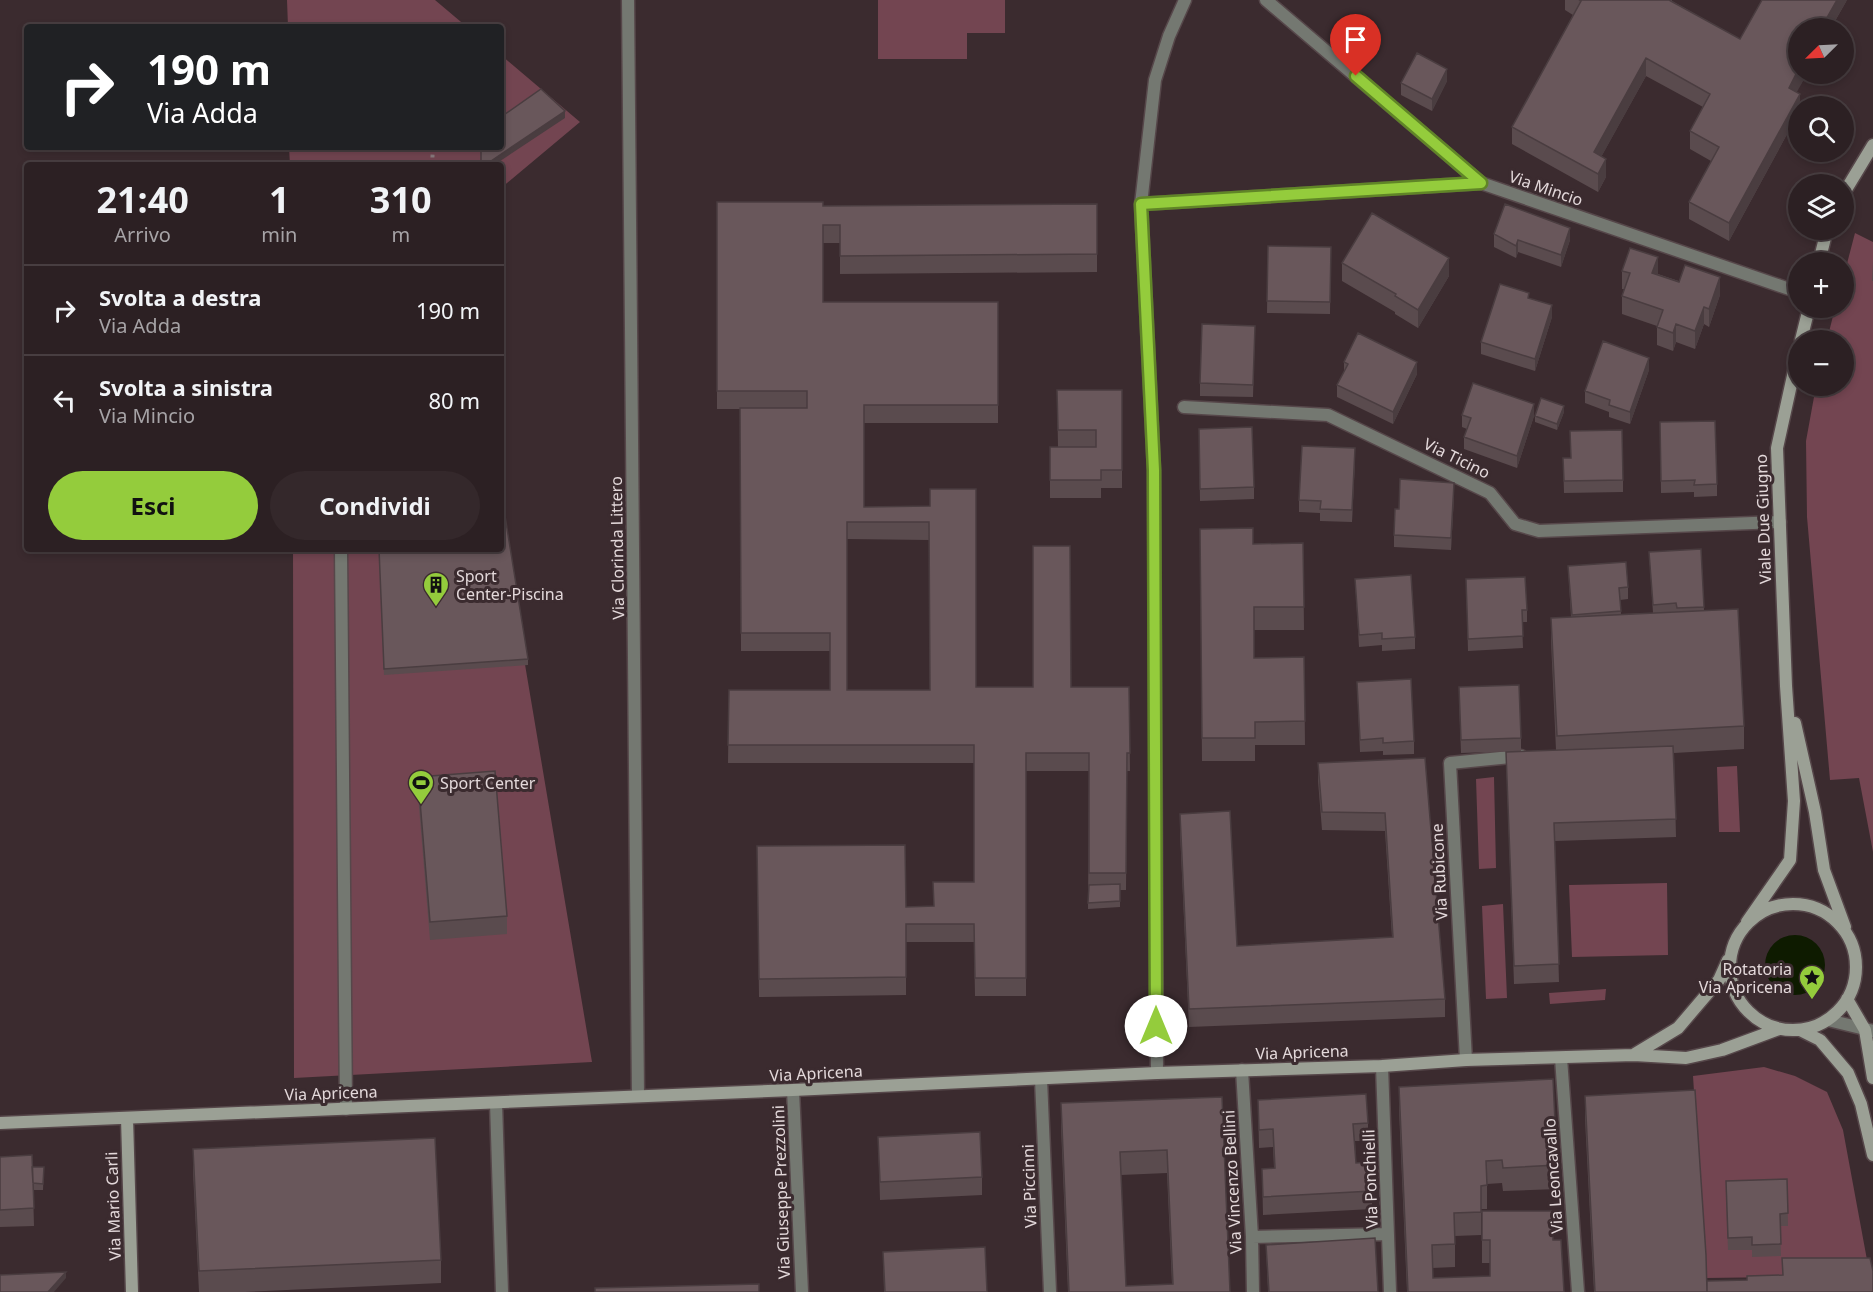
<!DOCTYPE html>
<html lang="it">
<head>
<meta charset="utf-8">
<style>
	:root { --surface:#2c2023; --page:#34282b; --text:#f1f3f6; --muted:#a6a3a6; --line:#483e41; --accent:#94cc3c }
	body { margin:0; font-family:"Noto Sans",sans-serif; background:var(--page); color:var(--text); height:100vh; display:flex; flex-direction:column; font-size:22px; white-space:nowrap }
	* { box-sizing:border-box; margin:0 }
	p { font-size:20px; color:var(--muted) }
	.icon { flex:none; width:33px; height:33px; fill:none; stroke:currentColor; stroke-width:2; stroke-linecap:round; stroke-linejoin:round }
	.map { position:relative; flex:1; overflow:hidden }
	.details { position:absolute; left:24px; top:162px; width:480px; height:390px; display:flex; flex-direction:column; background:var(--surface); border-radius:6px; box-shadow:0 3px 9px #0003,0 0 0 2px var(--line) }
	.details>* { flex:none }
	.banner { position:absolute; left:24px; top:24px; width:480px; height:126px; border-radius:6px; box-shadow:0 3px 9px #0003,0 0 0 2px var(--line); background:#202124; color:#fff; overflow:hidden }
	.needle { width:39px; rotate:246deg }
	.fabs { position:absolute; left:1788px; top:18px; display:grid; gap:12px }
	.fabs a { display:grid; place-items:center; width:66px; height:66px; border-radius:50%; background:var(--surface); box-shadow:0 3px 9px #0003,0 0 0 2px var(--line); font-size:30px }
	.pin { position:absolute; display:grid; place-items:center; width:51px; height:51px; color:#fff; margin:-62px -26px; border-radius:50% 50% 50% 0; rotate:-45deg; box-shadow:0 0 6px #0007 }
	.pin .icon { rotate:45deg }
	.me { position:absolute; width:66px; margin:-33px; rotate:0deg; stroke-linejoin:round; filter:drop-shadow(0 0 4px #0008) }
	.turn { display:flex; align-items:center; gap:21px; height:126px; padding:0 24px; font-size:27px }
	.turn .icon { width:78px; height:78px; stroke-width:2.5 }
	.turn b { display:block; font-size:42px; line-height:51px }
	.eta { display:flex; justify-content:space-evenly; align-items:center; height:102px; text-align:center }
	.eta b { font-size:36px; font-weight:700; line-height:42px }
	.cta { display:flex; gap:12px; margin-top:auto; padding:12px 24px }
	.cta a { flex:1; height:69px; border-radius:36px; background:var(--accent); color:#111; font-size:24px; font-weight:700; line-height:69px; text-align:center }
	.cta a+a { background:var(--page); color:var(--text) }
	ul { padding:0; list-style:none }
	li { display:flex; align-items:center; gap:18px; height:90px; padding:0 24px; border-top:2px solid var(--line) }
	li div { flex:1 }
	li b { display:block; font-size:22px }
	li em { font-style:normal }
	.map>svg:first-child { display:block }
	.green { fill:#734551 }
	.water { fill:#0e1b00 }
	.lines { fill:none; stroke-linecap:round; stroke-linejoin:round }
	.street-casing { stroke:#56474a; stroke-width:15 }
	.secondary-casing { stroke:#56474a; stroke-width:15 }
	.path { stroke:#887a7d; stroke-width:4; stroke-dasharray:3 4.5; stroke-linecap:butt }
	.street { stroke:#747871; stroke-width:12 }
	.secondary { stroke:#9ba095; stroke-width:12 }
	.wall { fill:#5a4b4e; fill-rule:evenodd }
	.shaded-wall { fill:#4a3d40 }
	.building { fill:#69575b; stroke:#4a3d40; stroke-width:1.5; fill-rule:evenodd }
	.route-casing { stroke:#608527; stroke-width:15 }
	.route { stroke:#94cc3c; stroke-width:10 }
	.labels { text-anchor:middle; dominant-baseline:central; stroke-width:6; stroke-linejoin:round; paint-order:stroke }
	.street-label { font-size:16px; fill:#e3d8da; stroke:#3b2b2f }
	.poi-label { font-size:16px; fill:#e3d8da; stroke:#3b2b2f; text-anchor:start }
</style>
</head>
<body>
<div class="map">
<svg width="1873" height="1292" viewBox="0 0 1873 1292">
	<rect width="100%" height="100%" fill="#3b2b2f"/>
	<path class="green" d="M287 0H435L467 27H288Z
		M878 0H1005V33H967V59H878Z
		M501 55 580 122 501 188V165H290L289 147H501Z
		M1855 233 1873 242V852L1859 778 1830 780 1807 517 1806 441 1816 386H1844V340H1827L1835 308H1844V275Z
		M501 522 592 1062 294 1078 293 549H501Z
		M1737 766 1740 832H1719L1717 767Z
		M1494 777 1496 868 1479 869 1476 779Z
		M1667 883 1668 955 1572 957 1569 885Z
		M1503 904 1507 998 1486 999 1482 906Z
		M1606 989 1605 1000 1550 1004 1549 993Z
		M1764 1067 1795 1076 1827 1092 1843 1130 1870 1276 1706 1278 1693 1076Z"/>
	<path class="water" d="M1765 965a30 30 0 1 1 60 0a30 30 0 1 1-60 0Z"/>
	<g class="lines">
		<defs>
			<path id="street" d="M628 0 638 1096
				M1266 0 1481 183 1798 292
				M1141 204 1481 183
				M1184 407 1328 415 1490 493 1515 524 1539 531 1780 522
				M341 549 346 1109
				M1828 1020 1873 1031
				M1561 1058 1578 1292
				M1466 1060 1450 763 1521 756
				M1382 1066 1390 1292
				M1242 1070 1252 1237 1253 1292
				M1157 1073 1154 470 1141 204 1155 80 1169 36 1185 0
				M1041 1079 1050 1292
				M793 1090 802 1292
				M496 1103 502 1292
				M1252 1237 1388 1234"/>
			<path id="secondary" d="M1844 193 1873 145
				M1819 262 1827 230
				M1801 340 1809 308
				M1795 723 1815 812 1824 870 1845 927
				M1730 967a63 63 0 1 1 126 0a63 63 0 1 1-126 0Z
				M1747 922 1790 860 1794 801 1786 686 1777 448 1798 353
				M1847 999 1865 1030 1873 1078
				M1800 1030 1820 1040 1848 1073 1861 1104 1873 1155
				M1635 1054 1678 1028 1719 980 1728 960
				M127 1118 132 1292
				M0 1123 793 1090 1157 1073 1382 1066 1466 1060 1634 1055 1686 1058 1722 1050 1779 1029"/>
		</defs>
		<use href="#street" class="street-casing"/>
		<use href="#secondary" class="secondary-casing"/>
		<path class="path" d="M432 165 433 147"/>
		<use href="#street" class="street"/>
		<use href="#secondary" class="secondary"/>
	</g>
	<path class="wall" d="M1565 0H1672V1L1740 39 1847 0 1831 28H1798V74H1807L1796 92 1800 106H1798V114L1729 241 1689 219V202L1711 161 1690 149V131L1703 107 1646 76 1601 157 1606 177 1598 192 1512 144V127L1573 15 1565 10Z
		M1447 81 1432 111 1401 95V83Z
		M717 202 823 206 1097 204V272L840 274V243H823V302H998V423H864V507L930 506 976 687H1129L1130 771H1127L1126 890H1120V907L1088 909 1089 771H1026V996H975L974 942H906V995L759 997 757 846 906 907 933 906 974 882V763H728L729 690H830V651H741L740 409H717ZM847 539 929 540 930 690H847Z
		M1494 234 1570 240 1561 267 1518 252 1516 258 1494 247Z
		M1268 246 1331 247 1330 314 1267 313Z
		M1873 261V281H1872Z
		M1342 263 1449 276 1418 328 1395 314V312L1342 281Z
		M1622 271 1658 274 1720 295 1709 327 1704 324 1695 349 1676 342 1673 351 1657 345V326L1622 314V296L1624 289H1622Z
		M1529 298 1552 317 1535 371 1481 354V342Z
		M1255 326 1253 397 1200 396V383Z
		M1344 362 1417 374 1393 424 1337 397V385L1344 372Z
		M1649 370 1630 424 1609 417V412L1585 403V391Z
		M1057 390H1122V488H1101V498H1050V447H1058Z
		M1564 412 1557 430 1535 422V416Z
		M1462 415 1534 416 1517 468 1464 449V437L1467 429 1462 427Z
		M1660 422 1717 484V496L1694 497V492L1661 493Z
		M1199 441 1254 487V499L1200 501Z
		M1563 458 1623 480V492L1564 493Z
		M1355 460 1352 522 1320 521V513L1299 512V500Z
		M501 492 528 659V665L384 675 379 549Z
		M1454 495 1451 550 1394 547V535L1399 509Z
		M1200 529 1253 544 1303 543 1304 630H1254V658L1304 657 1305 745H1255V761H1202Z
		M1701 549 1704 610 1744 726V749L1674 753 1676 837 1555 841 1559 982 1514 984 1506 752 1556 750 1551 641V618L1571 617 1568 566 1628 587V599L1620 600 1621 614 1653 613 1649 552Z
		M1355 579 1415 637V649L1382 651V645L1359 647Z
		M1466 579 1527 610V622H1522L1523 648 1468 651Z
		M1357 682 1414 741V754L1383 755V751L1360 752Z
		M1459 699 1521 738V751L1461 753Z
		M1425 758 1445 999V1017L1189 1027 1180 832V814L1237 946 1392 937 1385 831 1322 830 1318 781V763Z
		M418 777 507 916V934L430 940 418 795Z
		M1399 1087 1557 1165V1189L1503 1191 1502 1183 1487 1184V1209H1481V1235L1455 1236V1267L1432 1268 1433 1278 1490 1276V1263H1482V1211L1553 1240 1564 1292H1407L1399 1110Z
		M1585 1096 1707 1281 1873 1292H1594L1585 1119Z
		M1222 1097 1230 1292H1068L1061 1127V1103ZM1167 1173 1172 1284 1126 1286 1121 1175Z
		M1258 1100 1368 1123V1141H1355L1356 1163 1372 1191V1209L1263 1215 1262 1169 1274 1168 1273 1147 1259 1148Z
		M878 1137 982 1177V1195L880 1200Z
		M193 1149 441 1260V1283L245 1292H199L193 1172Z
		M0 1157 32 1167H44L43 1190H33L34 1226 0 1227Z
		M1787 1179 1788 1226H1780L1781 1256 1752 1257V1250H1728L1726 1193Z
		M1266 1245 1378 1292H1268Z
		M883 1252 987 1292H884Z"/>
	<path class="shaded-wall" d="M1837 0H1847L1831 28H1821Z
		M1646 58V76L1594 170V152Z
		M1447 69V81L1432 111V99Z
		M1798 70V74H1807L1789 106V88Z
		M1800 94V106H1798V114L1729 241V223Z
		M565 111V118L494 165H485Z
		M1606 159V177L1598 192V174Z
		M1570 228V240L1561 267V255Z
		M1518 240V252L1516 258V246Z
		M1658 257V275L1652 273Z
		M1449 258V276L1418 328V310Z
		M1720 277V295L1709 327V309Z
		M1552 305V317L1535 371V359Z
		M1704 307V324L1695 349V331Z
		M1676 324V342L1673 351V333Z
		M1649 358V370L1630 424V412Z
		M1417 362V374L1393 424V412Z
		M1534 404V416L1517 468V456Z
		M1564 406V412L1557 430V424Z
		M1355 448V460L1352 522V510Z
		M1454 483V495L1451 550V538Z
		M66 1272V1278L54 1292H48Z"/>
	<path class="building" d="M1579 0H1669L1740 39 1762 0H1837L1821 28H1798V70L1789 88 1800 94 1729 223 1689 202 1719 147 1690 131 1710 94 1646 58 1594 152 1606 159 1598 174 1512 127 1581 1Z
		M1417 53 1447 69 1432 99 1401 83Z
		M541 89 565 111 485 165H481V147H501V117Z
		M717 202H823V206L1097 204V254L840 256V225H823V302H998V405H864V507L930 506V489H976V687H1033V546H1070L1071 687H1129L1130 753H1127L1126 873H1089V753H1026V978H975L974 924H906V977L759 979 757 846 905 845 906 907 934 906 933 882H974V745H728L729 690H830V633H741L740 408H807V391H717ZM847 522H929L930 690H847Z
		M1505 204 1570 228 1561 255 1518 240 1516 246 1494 234Z
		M1372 213 1449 258 1418 310 1395 296 1396 294 1342 263Z
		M1268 246 1331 247 1330 302 1267 301Z
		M1630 248 1658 257 1652 273 1679 282 1685 265 1720 277 1709 309 1704 307 1695 331 1676 324 1673 333 1657 327 1663 310 1622 296 1630 273 1622 271Z
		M1500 284 1529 293 1528 298 1552 305 1535 359 1481 342Z
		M1202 324 1255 326 1253 385 1200 383Z
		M1358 333 1417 362 1393 412 1337 385 1348 364 1344 362Z
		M1603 341 1649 358 1630 412 1609 405 1610 400 1585 391Z
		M1473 383 1534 404 1517 456 1464 437 1471 418 1462 415Z
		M1057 390H1122V470H1101V480H1050V447H1096V430H1058Z
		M1541 398 1564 406 1557 424 1535 416Z
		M501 404H502L501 491 528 659 384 669 379 549H501Z
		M1715 421 1717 484 1694 485 1695 480 1661 481 1660 422Z
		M1252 427 1254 487 1200 489 1199 429Z
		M1622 430 1623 480 1564 481 1563 458H1571L1570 431Z
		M1302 446 1355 448 1352 510 1320 509 1321 501 1299 500Z
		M1400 479 1454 483 1451 538 1394 535 1395 509H1399Z
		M1253 528V544L1303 543 1304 607H1254V658L1304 657 1305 721 1255 722V738H1202L1200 529Z
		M1701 549 1704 607 1677 608 1676 603 1653 605 1649 552Z
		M1626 562 1628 587 1619 588 1621 611 1572 615 1568 566Z
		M1411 575 1415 637 1382 639V633L1359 635 1355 579Z
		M1525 577 1527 610H1522L1523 636 1468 639 1466 579Z
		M1738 609 1744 726 1557 736 1551 618Z
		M1411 679 1414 741 1383 743V738L1360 740 1357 682Z
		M1519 685 1521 738 1461 740 1459 687Z
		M1673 746 1676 819 1554 823 1559 964 1514 966 1506 752Z
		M1425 758 1445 999 1189 1009 1180 814 1230 811 1237 946 1393 937 1385 813 1322 812 1318 763Z
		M495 771 507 916 430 922 418 777Z
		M1120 884V901L1088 903 1089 885Z
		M1553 1079 1557 1165 1503 1168 1502 1160 1486 1161 1487 1185 1481 1186V1212L1454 1213 1455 1244 1432 1245 1433 1278 1490 1276V1240H1482V1211H1552L1553 1240H1561L1564 1292H1408L1399 1087Z
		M1695 1090 1706 1255 1707 1292H1595L1585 1096Z
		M1366 1094 1368 1123 1353 1124 1356 1163 1370 1162 1372 1191 1263 1197 1262 1169 1275 1168 1273 1129 1259 1130 1258 1100Z
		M1222 1097 1230 1292H1069L1061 1103ZM1167 1150 1173 1284 1126 1286 1120 1152Z
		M980 1132 982 1177 880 1182 878 1137Z
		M435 1138 441 1260 199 1271 193 1149Z
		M32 1155 34 1208 0 1210V1157Z
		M32 1167H44L43 1184 33 1183Z
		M1787 1179 1788 1213 1780 1214 1781 1244 1752 1245V1237L1728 1238 1726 1181Z
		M1375 1238 1378 1292H1269L1266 1245Z
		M985 1247 987 1292H885L883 1252Z
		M1782 1258H1870L1873 1271V1292H1707V1281L1747 1280V1276L1783 1275Z
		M66 1272 48 1292H0V1275Z
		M759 1284V1292H595V1288Z"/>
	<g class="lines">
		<defs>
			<path id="route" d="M1156 1026 1154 470 1141 204 1481 183 1356 76"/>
		</defs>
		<use href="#route" class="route-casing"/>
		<use href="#route" class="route"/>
	</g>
	<defs>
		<symbol id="building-pin" viewBox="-11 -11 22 30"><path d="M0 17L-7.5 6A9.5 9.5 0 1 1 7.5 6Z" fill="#94cc3c" stroke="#3b2b2f"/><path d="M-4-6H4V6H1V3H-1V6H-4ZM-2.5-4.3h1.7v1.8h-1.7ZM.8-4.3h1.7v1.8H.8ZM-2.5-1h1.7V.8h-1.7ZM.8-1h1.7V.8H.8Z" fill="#111"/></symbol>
		<symbol id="stadium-pin" viewBox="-11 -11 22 30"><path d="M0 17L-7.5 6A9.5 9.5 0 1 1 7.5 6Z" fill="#94cc3c" stroke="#3b2b2f"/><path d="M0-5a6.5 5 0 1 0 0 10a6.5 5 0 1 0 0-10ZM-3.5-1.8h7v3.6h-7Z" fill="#111"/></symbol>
		<symbol id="sight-pin" viewBox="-11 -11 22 30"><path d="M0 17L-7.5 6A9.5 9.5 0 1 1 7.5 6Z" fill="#94cc3c" stroke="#3b2b2f"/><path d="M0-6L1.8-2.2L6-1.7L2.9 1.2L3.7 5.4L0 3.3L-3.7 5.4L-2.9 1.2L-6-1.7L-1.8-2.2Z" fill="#111"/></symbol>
	</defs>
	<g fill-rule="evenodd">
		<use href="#building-pin" x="421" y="570" width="30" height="40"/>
		<use href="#stadium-pin" x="406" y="768" width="30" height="40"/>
		<use href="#sight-pin" x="1797" y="963" width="30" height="40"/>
	</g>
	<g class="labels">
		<g class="street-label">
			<text transform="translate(1546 188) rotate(19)">Via Mincio</text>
			<text transform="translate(1457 458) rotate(26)">Via Ticino</text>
			<text transform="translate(1763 519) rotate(-92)">Viale Due Giugno</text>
			<text transform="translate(617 548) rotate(-91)">Via Clorinda Littero</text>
			<text transform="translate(1439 872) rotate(-93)">Via Rubicone</text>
			<text transform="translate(1302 1052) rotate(-2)">Via Apricena</text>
			<text transform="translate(816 1073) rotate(-3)">Via Apricena</text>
			<text transform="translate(331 1093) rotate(-2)">Via Apricena</text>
			<text transform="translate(1553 1176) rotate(-94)">Via Leoncavallo</text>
			<text transform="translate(1370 1179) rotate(-92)">Via Ponchielli</text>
			<text transform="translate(1232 1182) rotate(-93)">Via Vincenzo Bellini</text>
			<text transform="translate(1029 1186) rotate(-92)">Via Piccinni</text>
			<text transform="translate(781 1192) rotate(-92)">Via Giuseppe Prezzolini</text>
			<text transform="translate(113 1206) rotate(-92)">Via Mario Carli</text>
		</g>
		<g class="poi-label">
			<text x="456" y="576">Sport<tspan x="456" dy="18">Center-Piscina</tspan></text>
			<text x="440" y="783">Sport Center</text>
			<text x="1792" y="969" text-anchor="end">Rotatoria<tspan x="1792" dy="18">Via Apricena</tspan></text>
		</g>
	</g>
</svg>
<div class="fabs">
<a><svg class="needle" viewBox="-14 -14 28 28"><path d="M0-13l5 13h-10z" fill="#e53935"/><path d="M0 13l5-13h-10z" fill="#a6a3a6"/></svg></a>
<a><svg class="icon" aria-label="search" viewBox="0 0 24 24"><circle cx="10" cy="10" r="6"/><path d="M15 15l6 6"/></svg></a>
<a><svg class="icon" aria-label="layers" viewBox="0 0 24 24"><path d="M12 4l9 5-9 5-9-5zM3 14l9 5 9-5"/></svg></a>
<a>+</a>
<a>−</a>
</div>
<div class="pin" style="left:1356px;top:76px;background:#d93025"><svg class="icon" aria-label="arrive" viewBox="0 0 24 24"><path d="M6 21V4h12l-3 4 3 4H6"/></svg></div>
<svg class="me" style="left:1156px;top:1026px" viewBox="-20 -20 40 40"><circle r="19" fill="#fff"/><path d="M0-13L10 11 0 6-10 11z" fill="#94cc3c"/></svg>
<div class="banner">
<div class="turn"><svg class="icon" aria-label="right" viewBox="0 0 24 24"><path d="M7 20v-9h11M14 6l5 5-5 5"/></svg><div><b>190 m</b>Via Adda</div></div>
</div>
<section class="details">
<div class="eta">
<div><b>21:40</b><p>Arrivo</p></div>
<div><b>1</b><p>min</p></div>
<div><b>310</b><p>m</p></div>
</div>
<ul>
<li><svg class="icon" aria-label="right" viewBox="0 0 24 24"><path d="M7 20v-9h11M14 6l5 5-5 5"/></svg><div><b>Svolta a destra</b><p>Via Adda</p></div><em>190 m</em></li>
<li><svg class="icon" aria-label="left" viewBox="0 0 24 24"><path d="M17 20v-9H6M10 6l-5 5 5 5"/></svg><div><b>Svolta a sinistra</b><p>Via Mincio</p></div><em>80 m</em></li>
</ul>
<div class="cta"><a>Esci</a><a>Condividi</a></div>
</section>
</div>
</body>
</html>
